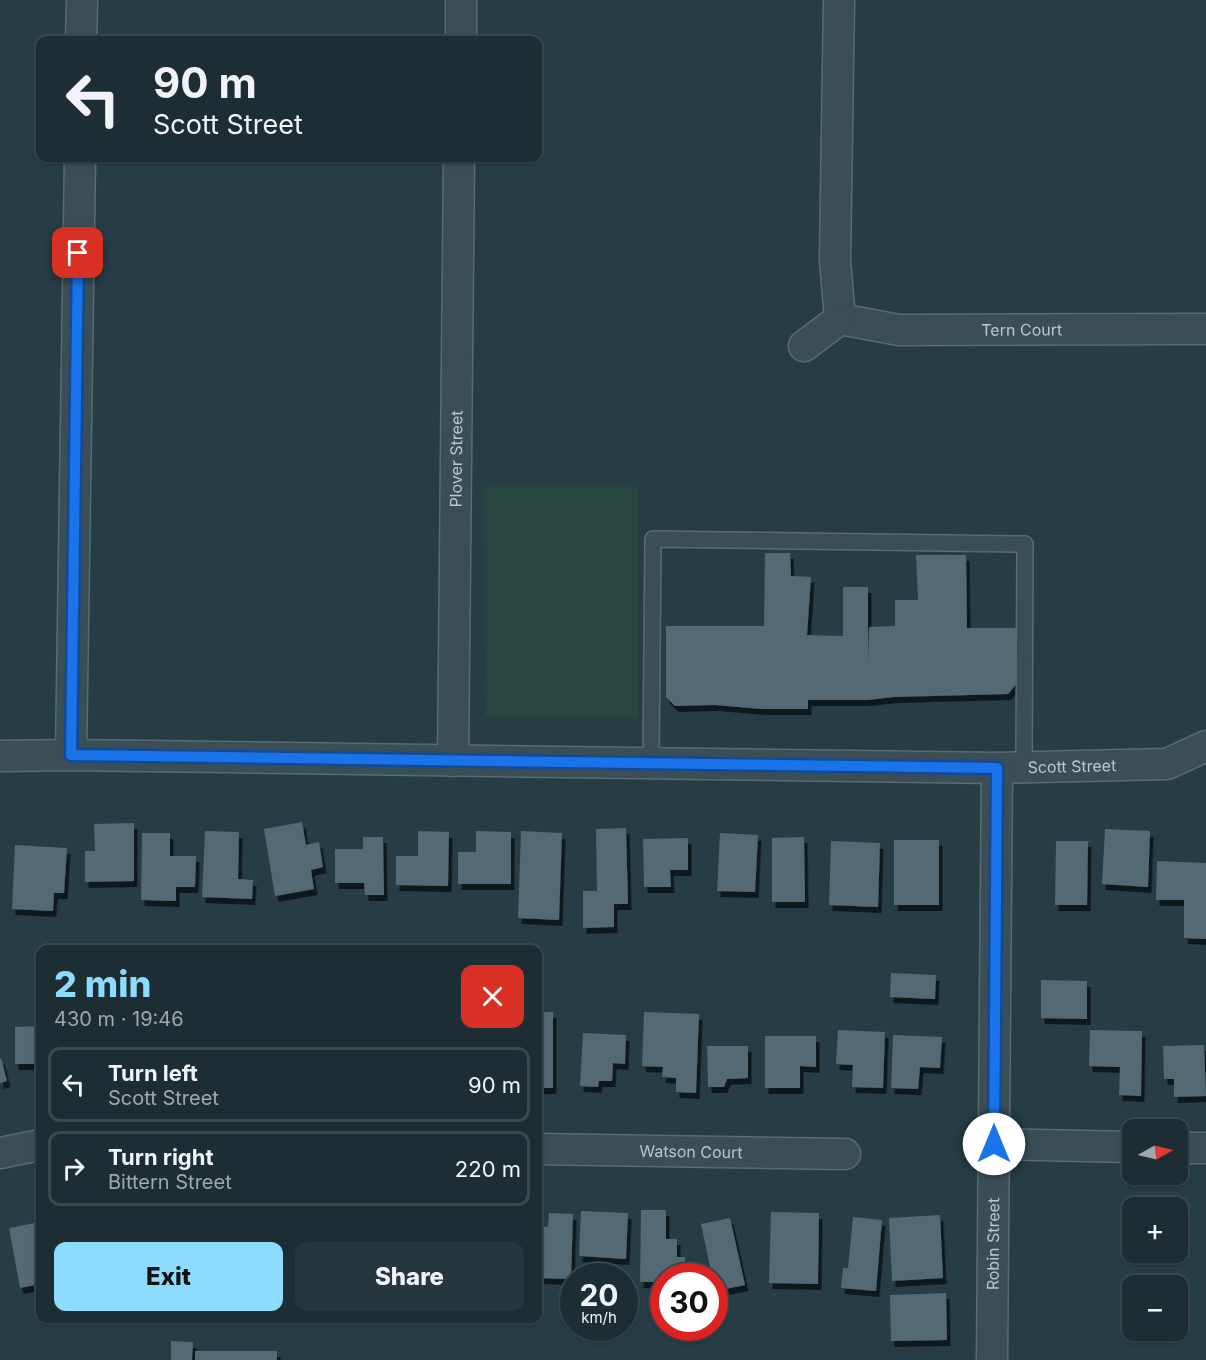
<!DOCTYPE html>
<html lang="en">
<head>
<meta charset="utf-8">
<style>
	:root { --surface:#1c2e34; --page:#25363c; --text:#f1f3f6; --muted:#a0a8ac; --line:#3a4a4f; --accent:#8ddcfe }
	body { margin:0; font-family:Inter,sans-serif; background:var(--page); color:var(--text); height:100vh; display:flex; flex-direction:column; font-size:22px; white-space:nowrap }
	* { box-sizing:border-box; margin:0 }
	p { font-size:20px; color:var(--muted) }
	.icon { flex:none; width:33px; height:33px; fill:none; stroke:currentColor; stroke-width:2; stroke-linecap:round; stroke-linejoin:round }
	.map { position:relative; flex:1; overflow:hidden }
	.details { position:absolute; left:36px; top:945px; width:506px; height:378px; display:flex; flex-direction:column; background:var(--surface); border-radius:12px; box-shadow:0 2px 4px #0004,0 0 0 2px var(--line) }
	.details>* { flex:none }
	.top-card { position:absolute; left:36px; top:36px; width:506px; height:126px; border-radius:12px; box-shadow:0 2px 4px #0004,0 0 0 2px var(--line); background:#1c2e34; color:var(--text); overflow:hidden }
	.needle { width:39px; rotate:82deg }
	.tools { position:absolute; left:1122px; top:1119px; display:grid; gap:12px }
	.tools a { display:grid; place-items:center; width:66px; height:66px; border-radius:12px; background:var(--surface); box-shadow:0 2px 4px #0004,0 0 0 2px var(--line); font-size:30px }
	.speed { position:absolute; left:560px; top:1263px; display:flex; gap:12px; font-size:30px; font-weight:700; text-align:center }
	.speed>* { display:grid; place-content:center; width:78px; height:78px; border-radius:50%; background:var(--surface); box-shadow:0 2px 4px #0004,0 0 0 2px var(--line); line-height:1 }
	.speed small { font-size:15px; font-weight:400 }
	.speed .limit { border:9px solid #d22; background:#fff; color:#111 }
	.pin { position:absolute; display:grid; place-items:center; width:51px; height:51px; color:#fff; margin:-26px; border-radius:12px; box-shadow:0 3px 9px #0006 }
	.me { position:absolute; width:66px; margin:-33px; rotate:0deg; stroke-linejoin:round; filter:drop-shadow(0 0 4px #0008) }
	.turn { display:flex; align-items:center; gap:21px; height:126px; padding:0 18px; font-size:27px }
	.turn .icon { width:78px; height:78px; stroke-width:2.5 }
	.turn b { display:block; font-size:42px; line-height:51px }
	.round { display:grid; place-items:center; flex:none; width:63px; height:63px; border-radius:12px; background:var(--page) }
	.summary { display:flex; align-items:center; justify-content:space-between; height:102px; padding:0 18px }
	h1 { font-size:36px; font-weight:800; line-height:45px; color:var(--accent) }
	.cta { display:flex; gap:12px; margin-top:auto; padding:12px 18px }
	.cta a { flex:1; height:69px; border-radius:12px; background:var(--accent); color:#111; font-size:24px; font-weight:800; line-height:69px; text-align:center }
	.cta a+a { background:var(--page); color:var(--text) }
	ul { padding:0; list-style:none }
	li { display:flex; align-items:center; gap:18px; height:75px; margin:0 12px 9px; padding:0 6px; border:3px solid var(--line); border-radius:12px }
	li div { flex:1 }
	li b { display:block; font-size:22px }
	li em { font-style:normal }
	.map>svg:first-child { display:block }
	.green { fill:#284640 }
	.building { fill:#526973; filter:url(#shadow) }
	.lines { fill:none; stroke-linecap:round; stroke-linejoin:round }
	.service-casing { stroke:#596b72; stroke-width:18 }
	.minor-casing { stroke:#596b72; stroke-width:33 }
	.service { stroke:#3b4d55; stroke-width:15 }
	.minor { stroke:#3b4d55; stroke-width:30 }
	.route-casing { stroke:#114b97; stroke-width:15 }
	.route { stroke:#1a73e8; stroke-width:10 }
	.labels { text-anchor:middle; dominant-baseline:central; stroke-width:6; stroke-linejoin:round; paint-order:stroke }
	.street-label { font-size:16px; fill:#b8c7ce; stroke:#1f333a }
</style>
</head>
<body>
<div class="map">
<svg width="1206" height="1360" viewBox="0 0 1206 1360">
	<defs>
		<filter id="shadow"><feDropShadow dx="3.5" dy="6" stdDeviation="0" flood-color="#0009"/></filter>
	</defs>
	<rect width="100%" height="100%" fill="#263d45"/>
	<path class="green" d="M484 487H637L638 717H485Z"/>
	<path class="building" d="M765 553H790L791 576 811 577 807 635 843 636V587H868V664L869 627 895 626V600H918L916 555H966L967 628H1018L1019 681 1008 694 894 697 867 700H808V709H762L715 705 675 706 666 697V626H764Z
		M302 822 306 845 319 842 323 867 311 870 314 889 275 896 264 829Z
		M134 823V881L85 882V851H95L94 824Z
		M626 828 628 904H614V927L583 928V891H597L596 829Z
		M1105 829 1150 831 1148 887 1102 884Z
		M205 831 239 832 238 879 253 880 252 899 202 897Z
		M418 831 449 832 448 886 396 885V856H418Z
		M476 831 511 832V884H458V852H476Z
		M521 831 562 833 559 920 518 918Z
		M142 833H170V856H196L195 887H176V901L141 900Z
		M720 833 758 835 755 892 717 891Z
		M363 837H383L384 895H365L364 883H335V849H363Z
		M804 837 805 902H772V838Z
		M688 838V870H670L671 887H644L643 839Z
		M894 840H939V905H894Z
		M831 841 880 843 878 907 829 905Z
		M1056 841H1088L1087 905H1055Z
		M15 845 67 848 64 893H54L53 911 12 909Z
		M1157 861 1206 863V939L1184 938V900H1156Z
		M891 973 936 975 935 999 890 997Z
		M1041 980 1087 981V1019L1041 1018Z
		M537 1012H553V1088H537Z
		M644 1012 699 1014 696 1093 676 1092V1078L662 1077 663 1067 642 1066Z
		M40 1026V1083H34V1064H15V1027Z
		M838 1030 885 1032 883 1088 852 1087 853 1065 836 1064Z
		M1090 1030 1142 1031 1141 1096 1119 1095 1120 1067 1089 1066Z
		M583 1033 626 1035 625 1064 613 1063 612 1081H599L598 1087 580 1086Z
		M893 1035 942 1037 940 1068 920 1067 918 1089 891 1088Z
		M765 1036H816V1067L800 1066V1088H765Z
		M1204 1045 1206 1096 1174 1097V1079H1164L1163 1046Z
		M707 1046H748V1078L727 1079 724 1087H708Z
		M1 1058 7 1081 0 1083V1059Z
		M641 1210H666V1239H677V1257H685V1276H663V1282H640Z
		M581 1211 628 1213 626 1259 579 1256Z
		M771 1212 819 1213 818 1284 769 1283Z
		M549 1213 573 1214 571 1279 537 1278V1226L548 1227Z
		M940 1215 943 1278 892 1281 889 1218Z
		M853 1217 882 1220 876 1291 841 1288 843 1268H848Z
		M730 1218 745 1285 716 1291 714 1276H712L701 1224Z
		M40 1222V1284L20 1288 9 1228Z
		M946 1293 947 1340 891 1341 890 1295Z
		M171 1341 193 1342 192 1360H171Z
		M195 1351H277V1360H195Z"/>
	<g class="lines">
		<defs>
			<path id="service" d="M651 763 653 539 1025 544 1024 767"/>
			<g id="minor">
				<path id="s1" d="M839 0 835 260 840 319 899 330 1206 329"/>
				<path d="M81 40 82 0"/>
				<path d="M461 40V0"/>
				<path d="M804 346 840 319"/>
				<path d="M71 755 80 158"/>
				<path id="s2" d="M0 756 71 755 997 768 1167 764 1206 746"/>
				<path id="s3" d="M453 761 459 158"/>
				<path d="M994 1144 1132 1147"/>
				<path d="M1178 1148H1206"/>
				<path id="s4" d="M537 1149 845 1154"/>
				<path d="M0 1153 40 1145"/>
				<path id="s5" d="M992 1360 997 768"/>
			</g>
		</defs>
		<use href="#service" class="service-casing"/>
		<use href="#minor" class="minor-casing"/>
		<use href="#service" class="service"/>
		<use href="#minor" class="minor"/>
	</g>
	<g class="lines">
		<defs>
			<path id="route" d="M78 253 71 755 997 768 994 1144"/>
		</defs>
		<use href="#route" class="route-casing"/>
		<use href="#route" class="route"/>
	</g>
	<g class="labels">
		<g class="street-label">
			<text stroke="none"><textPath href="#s1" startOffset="502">Tern Court</textPath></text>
			<text stroke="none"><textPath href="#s3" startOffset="302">Plover Street</textPath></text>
			<text stroke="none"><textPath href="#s2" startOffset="1072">Scott Street</textPath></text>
			<text stroke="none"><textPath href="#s4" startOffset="154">Watson Court</textPath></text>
			<text stroke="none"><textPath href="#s5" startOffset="116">Robin Street</textPath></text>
		</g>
	</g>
</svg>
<div class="tools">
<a><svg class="needle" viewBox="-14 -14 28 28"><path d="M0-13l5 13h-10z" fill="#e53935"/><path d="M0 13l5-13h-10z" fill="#a0a8ac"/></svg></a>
<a>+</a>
<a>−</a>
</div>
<div class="speed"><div>20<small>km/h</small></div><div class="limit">30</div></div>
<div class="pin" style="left:78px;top:253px;background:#d93025"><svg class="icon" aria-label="arrive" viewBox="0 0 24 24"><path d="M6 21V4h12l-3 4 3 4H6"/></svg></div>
<svg class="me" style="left:994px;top:1144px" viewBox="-20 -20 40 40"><circle r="19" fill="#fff"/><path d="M0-13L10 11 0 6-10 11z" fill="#1a73e8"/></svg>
<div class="top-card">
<div class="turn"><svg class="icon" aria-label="left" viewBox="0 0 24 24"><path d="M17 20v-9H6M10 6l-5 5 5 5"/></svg><div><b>90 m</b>Scott Street</div></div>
</div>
<section class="details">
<div class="summary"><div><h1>2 min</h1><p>430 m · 19:46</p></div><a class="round" style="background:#d93025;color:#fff"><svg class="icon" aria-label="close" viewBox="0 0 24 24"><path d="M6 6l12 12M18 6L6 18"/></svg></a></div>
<ul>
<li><svg class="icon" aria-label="left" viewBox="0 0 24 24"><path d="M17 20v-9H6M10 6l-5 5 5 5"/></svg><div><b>Turn left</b><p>Scott Street</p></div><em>90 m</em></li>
<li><svg class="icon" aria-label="right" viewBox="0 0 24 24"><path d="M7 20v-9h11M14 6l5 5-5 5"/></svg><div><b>Turn right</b><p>Bittern Street</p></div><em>220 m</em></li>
</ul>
<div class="cta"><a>Exit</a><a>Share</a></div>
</section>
</div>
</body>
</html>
